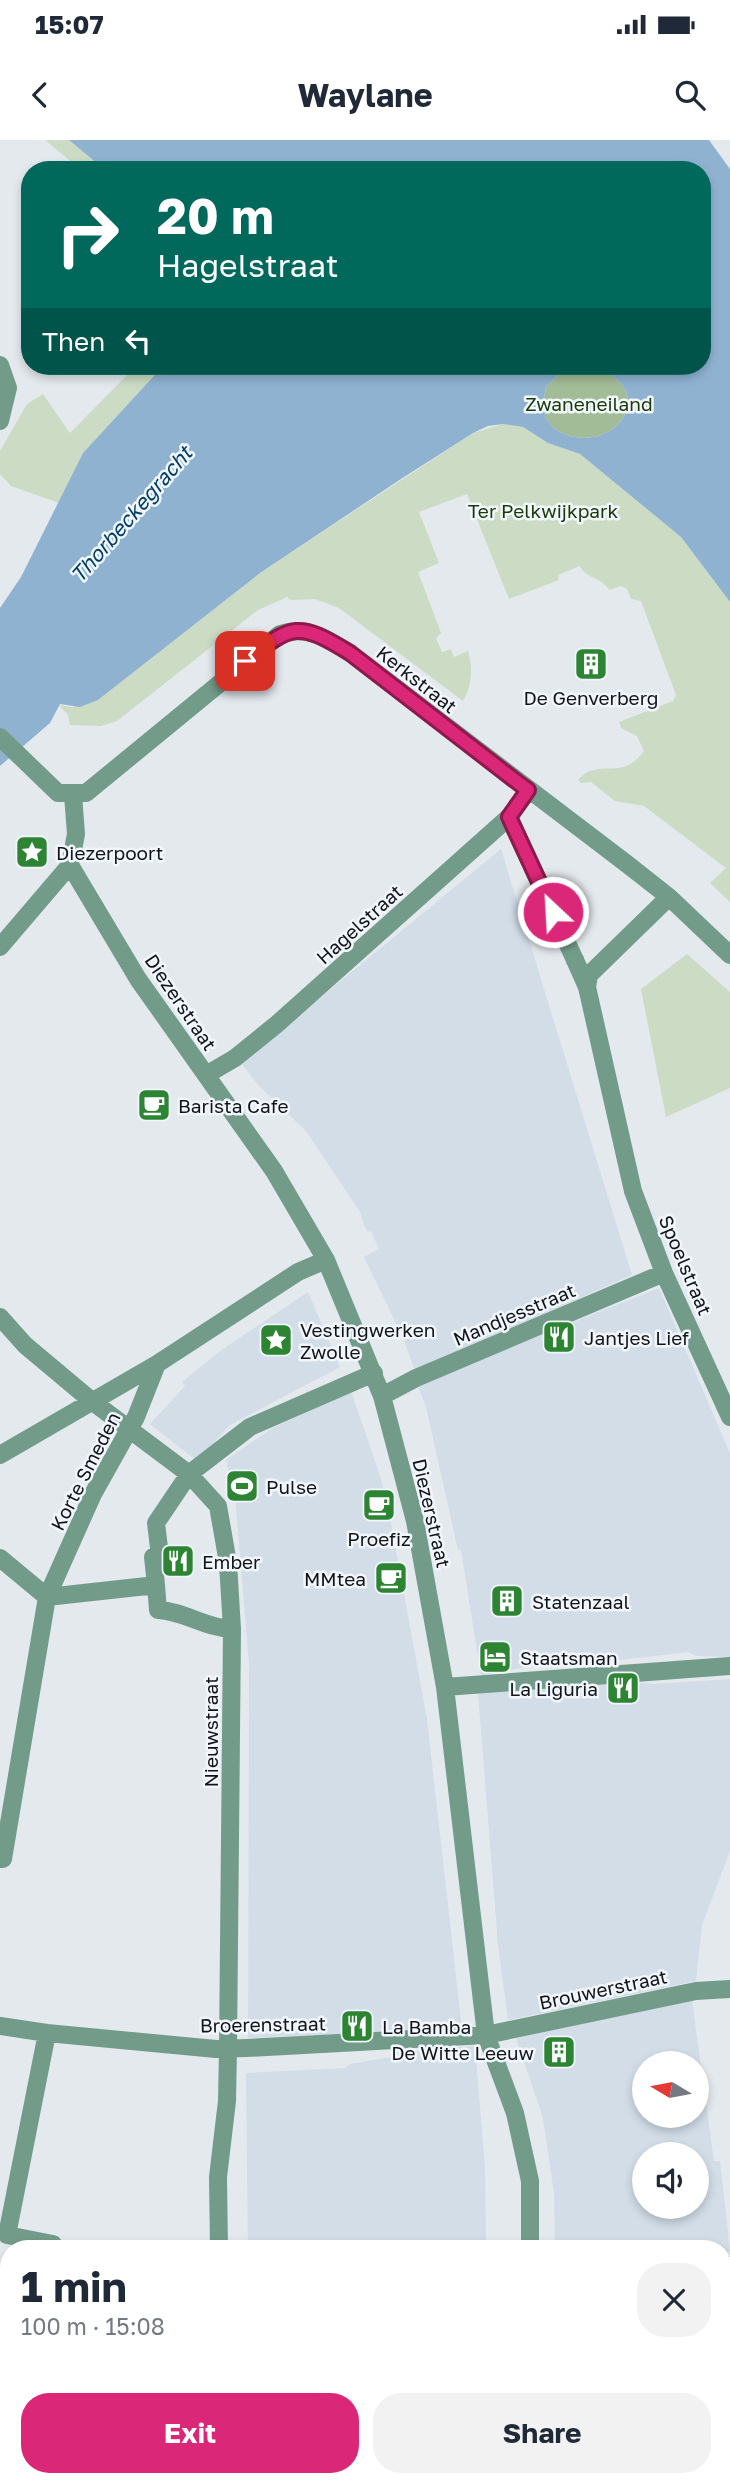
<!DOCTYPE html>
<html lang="en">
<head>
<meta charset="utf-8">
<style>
	:root { --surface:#fff; --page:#f2f2f3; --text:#1f2937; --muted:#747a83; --accent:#db2777 }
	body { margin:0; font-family:"Golos Text",sans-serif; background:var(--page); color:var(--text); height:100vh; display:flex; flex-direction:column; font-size:26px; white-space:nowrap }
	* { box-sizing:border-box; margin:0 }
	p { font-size:23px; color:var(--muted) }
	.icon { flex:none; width:38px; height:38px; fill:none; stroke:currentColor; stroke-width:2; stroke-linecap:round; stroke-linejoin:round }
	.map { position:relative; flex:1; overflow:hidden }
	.drawer { position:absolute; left:0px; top:2100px; width:732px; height:247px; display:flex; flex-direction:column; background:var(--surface); border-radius:28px 28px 0 0; box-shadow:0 4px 10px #0003 }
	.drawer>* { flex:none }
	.guide { position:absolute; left:21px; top:21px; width:690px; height:214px; border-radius:28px; box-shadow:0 4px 10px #0003; background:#00695c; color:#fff; overflow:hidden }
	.needle { width:46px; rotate:280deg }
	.fabs { position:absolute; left:632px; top:1911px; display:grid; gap:14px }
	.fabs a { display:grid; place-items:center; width:77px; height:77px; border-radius:50%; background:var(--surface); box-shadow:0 4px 10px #0003; font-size:35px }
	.pin { position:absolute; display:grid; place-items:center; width:60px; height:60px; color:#fff; margin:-30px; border-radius:14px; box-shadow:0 4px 10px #0006 }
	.me { position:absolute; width:77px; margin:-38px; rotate:335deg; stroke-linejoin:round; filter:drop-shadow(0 0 5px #0008) }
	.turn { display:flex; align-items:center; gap:24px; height:147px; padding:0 21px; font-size:32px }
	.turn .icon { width:91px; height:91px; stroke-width:2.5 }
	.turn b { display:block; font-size:49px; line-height:60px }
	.then { display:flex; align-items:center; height:66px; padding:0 21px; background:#0003; gap:14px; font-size:26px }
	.round { display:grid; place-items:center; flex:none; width:74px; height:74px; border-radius:28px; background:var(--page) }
	.summary { display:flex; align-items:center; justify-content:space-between; height:119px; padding:0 21px }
	h1 { font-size:42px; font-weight:700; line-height:52px }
	.primary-button { display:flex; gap:14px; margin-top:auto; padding:14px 21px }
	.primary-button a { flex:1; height:80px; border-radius:28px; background:var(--accent); color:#fff; font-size:28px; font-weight:700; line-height:80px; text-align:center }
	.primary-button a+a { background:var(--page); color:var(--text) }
	.status { display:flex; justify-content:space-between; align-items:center; height:49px; padding:0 35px; background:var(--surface); direction:ltr }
	.status svg { height:19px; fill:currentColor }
	header { display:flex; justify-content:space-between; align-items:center; height:91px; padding:0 21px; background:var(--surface); font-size:32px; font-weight:700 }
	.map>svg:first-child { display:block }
	.built { fill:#d2dde8; fill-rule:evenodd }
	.green { fill:#cbdbc4 }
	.forest { fill:#a2bc98 }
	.water { fill:#90b2d1; fill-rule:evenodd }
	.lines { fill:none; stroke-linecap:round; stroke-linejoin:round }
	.lane { stroke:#729c89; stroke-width:18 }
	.street { stroke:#729c89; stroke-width:18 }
	.route-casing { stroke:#8e194d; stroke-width:18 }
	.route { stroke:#db2777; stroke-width:12 }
	.labels { text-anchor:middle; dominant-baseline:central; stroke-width:5; stroke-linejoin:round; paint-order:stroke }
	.park-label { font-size:19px; fill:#183a05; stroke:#f1f6fc }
	.street-label { font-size:19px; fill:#121416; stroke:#f1f6fc }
	.poi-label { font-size:19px; fill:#121416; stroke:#f1f6fc; text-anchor:start }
	.water-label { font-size:21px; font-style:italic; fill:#033f66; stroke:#f1f6fc }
</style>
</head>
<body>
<div class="status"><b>15:07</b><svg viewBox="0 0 49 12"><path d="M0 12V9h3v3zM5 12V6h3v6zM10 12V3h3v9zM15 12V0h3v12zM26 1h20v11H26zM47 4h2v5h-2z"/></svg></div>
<header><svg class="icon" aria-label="back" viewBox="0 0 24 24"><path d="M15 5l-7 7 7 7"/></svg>Waylane<svg class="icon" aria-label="search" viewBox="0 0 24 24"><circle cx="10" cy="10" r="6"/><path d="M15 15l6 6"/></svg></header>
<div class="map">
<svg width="730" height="2346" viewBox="0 0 730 2346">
	<rect width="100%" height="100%" fill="#e4e9ee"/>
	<path class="built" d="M501 709 632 1135 415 1231 404 1200 364 1117 379 1109 371 1091 368 1092 364 1085 360 1072 306 991 260 947 241 923Z
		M659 1148 730 1313V1517L696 1516 689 1512 585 1524 581 1516 481 1536 461 1410H458L426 1267 417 1244Z
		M308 1152 340 1227 230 1285 197 1321 150 1284 185 1246 182 1242 220 1211Z
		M351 1251 381 1339 390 1378 427 1579 462 1889 248 1898 249 1523 235 1356 226 1320 271 1289Z
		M599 1539 653 1544 730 1539V1711L702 1785 696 1841 508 1880 498 1805 478 1553Z
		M692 1860 714 2021H720L730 2111 723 2117V2109H555L554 2053 543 1978 516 1898ZM644 1923H696V1976H644ZM644 2014H696V2067H644Z
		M475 1906 485 2027 486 2109H248L246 1933 345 1928 350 1924 392 1917 397 1913Z
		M723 2137H730V2346H664L657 2338H723Z
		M251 2338H491V2346H251Z
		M539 2338H624L635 2346H538Z"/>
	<path class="green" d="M45 0H69L105 30H81Z
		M136 226H163L83 313 59 363 11 346 0 334V311L27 264 43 254 70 293Z
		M503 284 523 287 548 303 580 314 681 397 730 462V762L710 743 726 728 644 666 615 661 591 642 581 643 578 640C599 616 621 643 644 611L637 596 621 588 619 582 673 561 676 555 641 461 631 459 627 449 621 446 609 450C602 437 586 439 580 426L558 435 559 440 509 459 467 354 419 372 439 423 418 432 441 493 436 498 442 512 451 509 454 517 468 511C473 528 472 546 463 561L339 468 315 459 291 460 287 457 258 470 117 581 101 586 70 585 68 575 59 565 72 567 98 560 260 433 473 293Z
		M687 814 730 852V948L666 977 641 849Z"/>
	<path class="forest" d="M578 227C590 228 605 229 614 237 652 267 606 313 562 293 541 283 542 267 546 247L559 234Z"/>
	<path class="water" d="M69 0H709L730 29V462L681 397 580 314 548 303 523 287 503 284 488 286 473 293 401 339 260 433 98 560 80 567 60 564 50 583 0 626V468L21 437 83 313 163 226H702V30H105ZM578 227C590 228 605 229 614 237 652 267 606 313 562 293 541 283 542 267 546 247L559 234Z"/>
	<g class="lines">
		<path class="lane" d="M509 677 575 820"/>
		<path class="street" d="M0 225 8 248 0 281
			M0 597 58 653H86L280 494C308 485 327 499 350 513L627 724 669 757 730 815
			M70 725 138 839 274 1031 326 1120 382 1256 415 1381 445 1547 486 1895 515 1973 530 2041V2109
			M669 757 589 835 587 847 633 1051 664 1133 730 1277
			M0 807 70 725 76 694 73 655
			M575 820 587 847
			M206 935 235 918 277 884 509 677 528 651
			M0 1177 25 1205 93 1262 189 1334 218 1366 228 1423 232 1489 228 1909 227 1961 218 2037 219 2109
			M382 1256 416 1238 664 1133
			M0 1315 157 1224
			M0 1418 47 1457
			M156 1445 153 1417 160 1416 156 1383 189 1334 250 1287 374 1233
			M47 1457 156 1445 158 1470C184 1471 205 1488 232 1489
			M445 1547 730 1526
			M0 1719H3L47 1457 93 1354 136 1277 157 1224 298 1132 326 1120
			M0 1886 47 1893 216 1909 247 1908 486 1895 696 1851 730 1849
			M47 1893 7 2095 53 2104 52 2109
			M723 2126 730 2125
			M640 2338 650 2346
			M7 2346 9 2335
			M233 2346V2338
			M518 2346V2338"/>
	</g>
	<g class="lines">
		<defs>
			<path id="route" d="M245 521C292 485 297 480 350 513L521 645 528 650 509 677 553 772"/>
		</defs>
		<use href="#route" class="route-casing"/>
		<use href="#route" class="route"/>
	</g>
	<defs>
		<symbol id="building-square" viewBox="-11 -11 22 22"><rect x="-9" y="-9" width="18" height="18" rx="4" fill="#2d8534" stroke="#f1f6fc"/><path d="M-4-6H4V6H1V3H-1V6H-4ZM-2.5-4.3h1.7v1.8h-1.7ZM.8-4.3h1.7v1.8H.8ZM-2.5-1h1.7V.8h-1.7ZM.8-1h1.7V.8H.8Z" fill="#fff"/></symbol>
		<symbol id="sight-square" viewBox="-11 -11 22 22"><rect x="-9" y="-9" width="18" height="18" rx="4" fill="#2d8534" stroke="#f1f6fc"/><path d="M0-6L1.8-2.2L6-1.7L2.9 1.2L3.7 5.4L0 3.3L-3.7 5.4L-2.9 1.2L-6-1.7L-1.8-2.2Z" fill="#fff"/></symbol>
		<symbol id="cafe-square" viewBox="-11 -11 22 22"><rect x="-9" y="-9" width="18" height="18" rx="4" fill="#2d8534" stroke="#f1f6fc"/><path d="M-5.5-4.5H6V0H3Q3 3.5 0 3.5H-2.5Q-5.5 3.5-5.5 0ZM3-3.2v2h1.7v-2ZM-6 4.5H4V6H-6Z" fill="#fff"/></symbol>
		<symbol id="restaurant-square" viewBox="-11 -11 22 22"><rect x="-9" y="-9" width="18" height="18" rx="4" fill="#2d8534" stroke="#f1f6fc"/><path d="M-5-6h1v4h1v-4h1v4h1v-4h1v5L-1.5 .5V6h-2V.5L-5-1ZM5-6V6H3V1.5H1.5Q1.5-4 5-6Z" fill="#fff"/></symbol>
		<symbol id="stadium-square" viewBox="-11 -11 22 22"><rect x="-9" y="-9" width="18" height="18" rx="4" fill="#2d8534" stroke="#f1f6fc"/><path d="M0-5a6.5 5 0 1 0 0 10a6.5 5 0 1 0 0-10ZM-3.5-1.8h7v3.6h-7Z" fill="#fff"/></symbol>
		<symbol id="hotel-square" viewBox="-11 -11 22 22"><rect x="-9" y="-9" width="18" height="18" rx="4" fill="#2d8534" stroke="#f1f6fc"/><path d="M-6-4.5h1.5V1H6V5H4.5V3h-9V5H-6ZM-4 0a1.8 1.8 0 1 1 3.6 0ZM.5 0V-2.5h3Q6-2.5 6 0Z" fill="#fff"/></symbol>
	</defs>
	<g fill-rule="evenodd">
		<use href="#building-square" x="572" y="505" width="38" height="38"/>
		<use href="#sight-square" x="13" y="693" width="38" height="38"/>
		<use href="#cafe-square" x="135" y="946" width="38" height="38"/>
		<use href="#restaurant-square" x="540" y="1178" width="38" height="38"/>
		<use href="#sight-square" x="257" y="1181" width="38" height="38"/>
		<use href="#stadium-square" x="223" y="1327" width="38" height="38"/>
		<use href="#cafe-square" x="360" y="1346" width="38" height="38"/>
		<use href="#restaurant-square" x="159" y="1402" width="38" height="38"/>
		<use href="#cafe-square" x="372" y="1419" width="38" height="38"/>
		<use href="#building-square" x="488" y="1442" width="38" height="38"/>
		<use href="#hotel-square" x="476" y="1498" width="38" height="38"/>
		<use href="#restaurant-square" x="604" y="1529" width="38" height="38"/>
		<use href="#restaurant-square" x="338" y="1867" width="38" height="38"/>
		<use href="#building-square" x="540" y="1893" width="38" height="38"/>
	</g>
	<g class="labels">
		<g class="park-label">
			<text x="589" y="263">Zwaneneiland</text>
			<text x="543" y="370">Ter Pelkwijkpark</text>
		</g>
		<g class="street-label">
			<text transform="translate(417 539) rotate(38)">Kerkstraat</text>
			<text transform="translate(359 784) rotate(-42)">Hagelstraat</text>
			<text transform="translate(181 862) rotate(56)">Diezerstraat</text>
			<text transform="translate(686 1125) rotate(67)">Spoelstraat</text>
			<text transform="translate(514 1174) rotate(-23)">Mandjesstraat</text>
			<text transform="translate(85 1331) rotate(-63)">Korte Smeden</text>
			<text transform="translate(432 1373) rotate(77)">Diezerstraat</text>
			<text transform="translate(210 1592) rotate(-90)">Nieuwstraat</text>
			<text transform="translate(603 1849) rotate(-12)">Brouwerstraat</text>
			<text transform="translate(263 1884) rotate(-1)">Broerenstraat</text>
		</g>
		<g class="poi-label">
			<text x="591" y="557" text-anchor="middle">De Genverberg</text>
			<text x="56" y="712">Diezerpoort</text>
			<text x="178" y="965">Barista Cafe</text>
			<text x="300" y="1189">Vestingwerken<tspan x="300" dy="22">Zwolle</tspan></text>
			<text x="584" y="1197">Jantjes Lief</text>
			<text x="266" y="1346">Pulse</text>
			<text x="379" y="1398" text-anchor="middle">Proefiz</text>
			<text x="202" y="1421">Ember</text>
			<text x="366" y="1438" text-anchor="end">MMtea</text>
			<text x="532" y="1461">Statenzaal</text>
			<text x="520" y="1517">Staatsman</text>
			<text x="598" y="1548" text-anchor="end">La Liguria</text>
			<text x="382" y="1886">La Bamba</text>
			<text x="534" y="1912" text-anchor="end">De Witte Leeuw</text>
		</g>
		<g class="water-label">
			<text transform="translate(131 374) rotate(-49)">Thorbeckegracht</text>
		</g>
	</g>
</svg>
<div class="fabs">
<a><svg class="needle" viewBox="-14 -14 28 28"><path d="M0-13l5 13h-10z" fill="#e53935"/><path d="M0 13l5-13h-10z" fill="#747a83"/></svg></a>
<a><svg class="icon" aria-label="sound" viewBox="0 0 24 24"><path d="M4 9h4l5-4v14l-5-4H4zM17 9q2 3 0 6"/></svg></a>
</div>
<div class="pin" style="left:245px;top:521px;background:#d93025"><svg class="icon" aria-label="arrive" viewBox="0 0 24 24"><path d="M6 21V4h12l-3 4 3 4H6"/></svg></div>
<svg class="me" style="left:553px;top:772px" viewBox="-20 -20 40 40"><circle r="17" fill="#db2777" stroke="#fff" stroke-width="3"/><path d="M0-11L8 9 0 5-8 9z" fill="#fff"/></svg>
<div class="guide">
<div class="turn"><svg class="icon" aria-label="right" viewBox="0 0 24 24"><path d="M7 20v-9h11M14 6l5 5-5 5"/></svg><div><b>20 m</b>Hagelstraat</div></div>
<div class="then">Then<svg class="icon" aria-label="left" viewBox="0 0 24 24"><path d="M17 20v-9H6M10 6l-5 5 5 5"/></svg></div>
</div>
<section class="drawer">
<div class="summary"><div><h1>1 min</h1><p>100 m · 15:08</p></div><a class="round"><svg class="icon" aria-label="close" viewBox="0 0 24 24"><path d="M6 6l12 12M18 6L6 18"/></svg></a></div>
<div class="primary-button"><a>Exit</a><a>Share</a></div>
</section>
</div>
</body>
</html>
